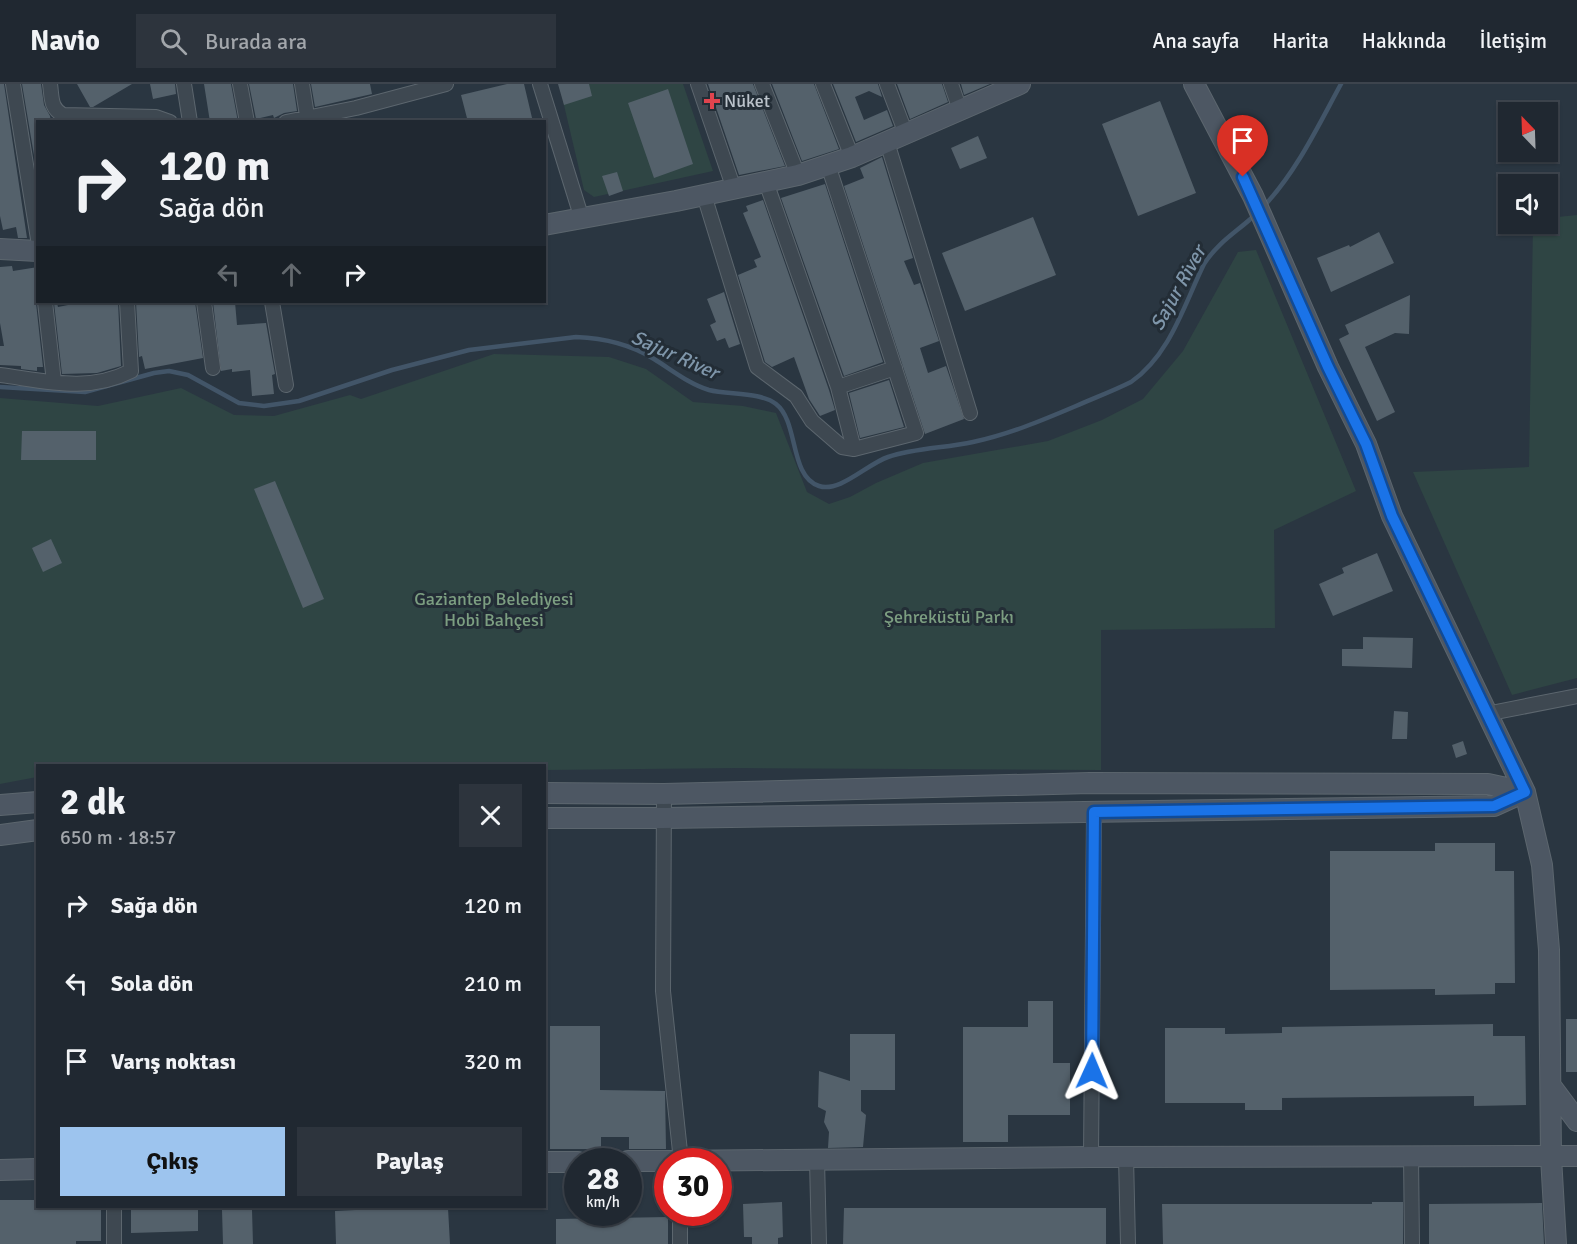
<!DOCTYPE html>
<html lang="tr">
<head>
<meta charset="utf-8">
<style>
	:root { --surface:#202831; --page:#2d343d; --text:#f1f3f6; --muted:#a2a6ab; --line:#3d444d; --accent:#9dc4ee }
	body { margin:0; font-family:Signika,sans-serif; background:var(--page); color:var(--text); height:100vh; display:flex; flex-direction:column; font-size:22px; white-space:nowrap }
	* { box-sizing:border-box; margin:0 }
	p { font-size:20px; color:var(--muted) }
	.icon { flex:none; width:33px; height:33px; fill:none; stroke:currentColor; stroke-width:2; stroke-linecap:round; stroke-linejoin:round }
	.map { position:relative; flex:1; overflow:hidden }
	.drawer { position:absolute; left:36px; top:680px; width:510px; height:444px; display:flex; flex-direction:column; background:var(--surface); border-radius:0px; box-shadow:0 2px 4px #0004,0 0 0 2px var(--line) }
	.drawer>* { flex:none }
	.hud { position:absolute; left:36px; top:36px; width:510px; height:183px; border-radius:0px; box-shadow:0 2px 4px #0004,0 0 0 2px var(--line); background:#202831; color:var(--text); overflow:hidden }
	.needle { width:39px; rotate:337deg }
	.controls { position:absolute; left:1498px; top:18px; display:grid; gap:12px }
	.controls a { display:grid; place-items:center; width:60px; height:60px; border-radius:0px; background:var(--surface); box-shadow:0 2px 4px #0004,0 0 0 2px var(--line); font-size:30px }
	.speed { position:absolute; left:564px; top:1064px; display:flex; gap:12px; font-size:30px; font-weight:700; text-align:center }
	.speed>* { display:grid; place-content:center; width:78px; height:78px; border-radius:50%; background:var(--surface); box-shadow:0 2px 4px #0004,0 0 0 2px var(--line); line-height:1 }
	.speed small { font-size:15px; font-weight:400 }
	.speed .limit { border:9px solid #d22; background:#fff; color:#111 }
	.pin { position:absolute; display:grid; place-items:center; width:51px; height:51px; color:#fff; margin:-62px -26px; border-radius:50% 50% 50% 0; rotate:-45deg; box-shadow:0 0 6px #0007 }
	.pin .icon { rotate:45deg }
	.me { position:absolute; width:66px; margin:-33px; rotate:1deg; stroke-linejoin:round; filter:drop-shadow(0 0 4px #0008) }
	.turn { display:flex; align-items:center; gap:21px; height:126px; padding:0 24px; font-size:27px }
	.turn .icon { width:78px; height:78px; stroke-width:2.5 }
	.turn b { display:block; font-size:42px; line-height:51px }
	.lanes { display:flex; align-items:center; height:57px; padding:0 24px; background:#0003; justify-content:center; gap:30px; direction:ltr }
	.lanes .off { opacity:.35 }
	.round { display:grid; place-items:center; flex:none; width:63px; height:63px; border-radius:0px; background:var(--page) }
	.overview { display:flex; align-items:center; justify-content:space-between; height:102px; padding:0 24px }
	h1 { font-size:36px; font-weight:800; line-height:45px }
	.button { display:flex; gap:12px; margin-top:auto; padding:12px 24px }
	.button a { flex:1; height:69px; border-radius:0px; background:var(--accent); color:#111; font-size:24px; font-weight:800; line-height:69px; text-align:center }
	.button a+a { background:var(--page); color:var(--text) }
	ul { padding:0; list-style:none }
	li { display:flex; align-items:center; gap:18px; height:78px; padding:0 24px }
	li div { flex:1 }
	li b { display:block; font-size:22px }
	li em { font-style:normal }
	header { display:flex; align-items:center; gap:36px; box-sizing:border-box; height:84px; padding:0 30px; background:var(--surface); border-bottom:2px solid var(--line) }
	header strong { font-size:28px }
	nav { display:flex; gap:33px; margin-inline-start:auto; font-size:21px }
	.search { width:420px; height:54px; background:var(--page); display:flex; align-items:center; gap:15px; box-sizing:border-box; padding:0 21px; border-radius:0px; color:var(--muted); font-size:22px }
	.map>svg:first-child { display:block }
	.green { fill:#2f4544 }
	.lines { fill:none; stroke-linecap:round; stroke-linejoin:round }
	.stream { stroke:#425568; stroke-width:4.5 }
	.building { fill:#54616b }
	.street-casing { stroke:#5c666e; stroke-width:16 }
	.secondary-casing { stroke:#5c666e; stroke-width:22 }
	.street { stroke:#3e4851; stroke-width:14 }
	.secondary { stroke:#4d5763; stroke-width:20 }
	.route-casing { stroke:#114b97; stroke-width:15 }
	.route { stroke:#1a73e8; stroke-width:10 }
	.health-dot { fill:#e0444e; stroke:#232d36; stroke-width:2 }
	.labels { text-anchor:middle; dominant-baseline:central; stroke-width:6; stroke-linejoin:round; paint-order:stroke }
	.poi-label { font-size:18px; fill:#bbc3cb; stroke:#232d36; text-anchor:start }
	.park-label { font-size:18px; fill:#7c9e81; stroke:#232d36 }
	.water-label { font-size:20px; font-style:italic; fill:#7f96aa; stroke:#232d36 }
</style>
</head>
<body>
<header>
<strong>Navio</strong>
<div class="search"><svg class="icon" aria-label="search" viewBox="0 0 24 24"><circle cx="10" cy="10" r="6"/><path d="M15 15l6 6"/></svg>Burada ara</div>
<nav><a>Ana sayfa</a><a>Harita</a><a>Hakkında</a><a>İletişim</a></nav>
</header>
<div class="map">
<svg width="1577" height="1160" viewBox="0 0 1577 1160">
	<rect width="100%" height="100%" fill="#2a3641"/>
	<path class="green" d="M559 0H683L713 87 594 113 584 106Z
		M1577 131V594L1512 611 1413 388 1529 383 1533 140H1548V134Z
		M1256 166 1356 407 1274 446 1275 544 1101 546V686L738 684 545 686 544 681 110 680 38 681 37 693 0 700V314L98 322 181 304 234 331 274 332 350 311 361 315 494 270 609 273 646 285 693 318 743 322 776 329 807 408 829 420 850 413 876 399 923 379 1048 357 1102 336 1143 315 1183 267 1238 168Z"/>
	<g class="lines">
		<path class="stream" d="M1264 122C1297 87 1318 42 1341 0
			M0 303 85 308 154 289 169 287 188 291 239 319 264 322 299 317 392 286 469 266 576 253C603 254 630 260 654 275 672 286 689 300 709 306 728 311 761 308 776 320 799 338 789 392 819 402 840 409 867 380 888 373 915 364 946 364 973 358 1010 350 1043 336 1076 322 1094 314 1113 307 1131 298 1170 271 1184 221 1204 180 1219 157 1237 148 1256 130"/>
	</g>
	<path class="building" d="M0 0H4L27 154H18L16 143 3 146 0 132Z
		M22 0H41L44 21 50 32 51 37 38 38V95Z
		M77 0H132L93 23H90Z
		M150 0H175L176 10 153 15Z
		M204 0H231L238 38H210Z
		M249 0H293L297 27 284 29 274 34 273 31 256 35Z
		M311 0H370L372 10 315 23Z
		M507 0H524L533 38H468L461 11Z
		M558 0H589L592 12 564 21Z
		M708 0H753L785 82 739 91Z
		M772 0H814L839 65 802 77Z
		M833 0H878L882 13 869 7 855 13 864 36 887 26 893 42 856 58Z
		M897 0H942L948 18 910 35Z
		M961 0H990L964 11Z
		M668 5 693 80 654 94 628 19Z
		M1160 17 1196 109 1138 132 1102 40Z
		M978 52 987 74 960 85 951 64Z
		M882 73 913 174 904 177 914 201 920 199 939 257 920 264 928 289 946 282 964 335 925 350 844 102 864 94 860 84Z
		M617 88 623 107 609 112 602 92Z
		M825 100 883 278 844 292 781 114Z
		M763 116 829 306 835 326 820 332 809 315 794 273 772 283 765 278 738 191 757 183 754 176 761 173 743 129 748 127 746 122Z
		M1033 133 1056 191 965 227 942 169Z
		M1379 148 1394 179 1331 208 1317 174 1349 161 1350 163Z
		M12 182 13 187 38 183 36 219 43 283H37V287L21 285V282L0 281V262H4L0 239V183Z
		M724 208 740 260 729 264 725 254 717 257 710 241 716 238 707 215Z
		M1410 211 1409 250 1395 249 1365 263 1395 328 1377 337 1339 255 1349 250 1345 241Z
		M83 218H118L121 282 97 289 62 290 54 219H57L58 223Z
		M136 218H195L203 274 145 285 142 272 139 273Z
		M213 218H235L237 241 266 239 275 290 272 291 274 310 252 312 250 286 232 288V285L221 287Z
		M889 296 904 343 860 354 849 309Z
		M22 347H96V376H21Z
		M275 397 324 515 303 524 254 405Z
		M51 455 62 479 43 488 32 464Z
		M1377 469 1393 507 1333 532 1319 500 1344 489 1342 484Z
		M1363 553 1413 554 1412 584 1342 582V565H1363Z
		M1394 627 1408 628 1407 655H1392Z
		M1463 657 1467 670 1456 674 1452 661Z
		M1435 759H1495V787H1514L1515 899H1495V910L1435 911V905L1330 906V767H1435Z
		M1028 917H1053V979H1070V1031H1008V1058H963V943H1028Z
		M1566 935H1577V988H1566Z
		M1493 940V952H1525L1526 1021 1474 1022V1012L1282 1014V1026H1245V1019H1165V944H1225V950L1282 949V943Z
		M550 942H600V1006L665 1007 666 1065H629V1053H601V1065H550Z
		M850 950H895V1006H861V1027L866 1031 863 1063 828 1064 829 1048 824 1038 826 1027 818 1023 819 987 850 997Z
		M0 1116H38V1122H101V1157H76V1160H0Z
		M782 1118 783 1153 778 1154V1160H752V1153H744L743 1120Z
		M1372 1118H1403V1160H1163L1162 1120H1372Z
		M1542 1119 1544 1160H1429V1120Z
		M417 1123 418 1126 448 1124 450 1160H336L335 1127Z
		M844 1124H1106V1160H843Z
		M198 1125V1147L131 1149V1126Z
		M222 1126H252L253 1160H223Z
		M668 1133V1160H556V1135Z"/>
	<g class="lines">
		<defs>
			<path id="street" d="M13 0 38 155
				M50 0C52 13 50 24 63 31L156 33 170 38
				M184 0 190 38
				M240 0 247 38
				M302 0 308 38
				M540 0 582 135
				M698 0 734 105
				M762 0 798 91
				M823 0 852 73
				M887 0 906 50
				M951 0 960 26
				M286 38 356 24 446 0
				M887 58 970 329
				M766 98 838 303 854 365
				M704 111 757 283 796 312 812 337 842 363 854 365 916 349 828 81
				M45 218 54 298
				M204 218 213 284
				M272 218 286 301
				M0 291C46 297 88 309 131 287L127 218
				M838 303 895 284
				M1486 630 1577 612
				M664 710 663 907 681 1077
				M1411 1072 1412 1160
				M1091 1073 1094 728
				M1126 1073 1128 1160
				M817 1076 819 1160
				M114 1160V1122
				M680 1160V1128"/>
			<path id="secondary" d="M1194 0 1253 112 1328 283 1366 360 1392 432 1525 708 1542 781 1549 866 1551 1073 1556 1160
				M544 141 676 117 798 91 852 73 1020 0
				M0 165 38 167
				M544 709 664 710 1090 699 1488 700 1525 708
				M0 721 38 718
				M544 734H664L1494 722 1525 708
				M0 751 38 746
				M1551 1002 1577 1037
				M628 1077H668
				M670 1077 1091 1073 1577 1072
				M544 1078H578
				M0 1086 38 1085"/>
		</defs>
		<use href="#street" class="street-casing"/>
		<use href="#secondary" class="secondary-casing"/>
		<use href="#street" class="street"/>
		<use href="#secondary" class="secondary"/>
	</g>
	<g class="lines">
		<defs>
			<path id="route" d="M1092 987 1094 728 1494 722 1525 708 1392 432 1366 360 1328 283 1243 93"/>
		</defs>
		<use href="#route" class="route-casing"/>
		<use href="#route" class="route"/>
	</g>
	<path class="health-dot" d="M709 8h6v6h6v6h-6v6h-6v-6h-6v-6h6z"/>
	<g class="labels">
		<g class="poi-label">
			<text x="724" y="17">Nüket</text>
		</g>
		<g class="park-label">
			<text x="494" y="515">Gaziantep Belediyesi<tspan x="494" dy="21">Hobi Bahçesi</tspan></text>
			<text x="949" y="533">Şehreküstü Parkı</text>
		</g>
		<g class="water-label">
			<text transform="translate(1178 204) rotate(-61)">Sajur River</text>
			<text transform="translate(675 271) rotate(24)">Sajur River</text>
		</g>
	</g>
</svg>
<div class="controls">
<a><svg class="needle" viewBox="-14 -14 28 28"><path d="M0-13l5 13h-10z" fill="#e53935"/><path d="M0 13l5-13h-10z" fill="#a2a6ab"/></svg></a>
<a><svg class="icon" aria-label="sound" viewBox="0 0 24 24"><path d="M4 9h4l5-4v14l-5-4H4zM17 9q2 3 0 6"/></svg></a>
</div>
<div class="speed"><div>28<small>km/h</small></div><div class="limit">30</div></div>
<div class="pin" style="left:1243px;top:93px;background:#d93025"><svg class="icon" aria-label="arrive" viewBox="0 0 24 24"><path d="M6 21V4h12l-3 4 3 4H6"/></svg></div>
<svg class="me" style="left:1092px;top:987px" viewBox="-20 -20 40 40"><path d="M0-17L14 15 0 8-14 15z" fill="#1a73e8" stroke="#fff" stroke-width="4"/></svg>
<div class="hud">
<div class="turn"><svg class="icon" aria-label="right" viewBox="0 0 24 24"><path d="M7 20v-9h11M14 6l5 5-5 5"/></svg><div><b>120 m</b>Sağa dön</div></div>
<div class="lanes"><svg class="icon off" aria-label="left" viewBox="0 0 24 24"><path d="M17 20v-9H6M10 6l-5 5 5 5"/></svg><svg class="icon off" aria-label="ahead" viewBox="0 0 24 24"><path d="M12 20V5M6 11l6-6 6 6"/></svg><svg class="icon" aria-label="right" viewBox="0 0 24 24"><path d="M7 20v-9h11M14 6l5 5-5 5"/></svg></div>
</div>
<section class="drawer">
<div class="overview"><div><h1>2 dk</h1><p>650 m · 18:57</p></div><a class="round"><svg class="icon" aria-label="close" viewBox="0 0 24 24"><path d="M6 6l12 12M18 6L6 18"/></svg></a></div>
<ul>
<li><svg class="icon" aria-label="right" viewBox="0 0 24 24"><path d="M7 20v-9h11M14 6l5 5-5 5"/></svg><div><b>Sağa dön</b></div><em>120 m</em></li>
<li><svg class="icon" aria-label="left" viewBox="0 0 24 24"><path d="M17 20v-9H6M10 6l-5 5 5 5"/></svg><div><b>Sola dön</b></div><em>210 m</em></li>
<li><svg class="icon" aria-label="arrive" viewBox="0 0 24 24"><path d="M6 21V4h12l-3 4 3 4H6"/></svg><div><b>Varış noktası</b></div><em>320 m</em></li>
</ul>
<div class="button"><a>Çıkış</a><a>Paylaş</a></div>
</section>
</div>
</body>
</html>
